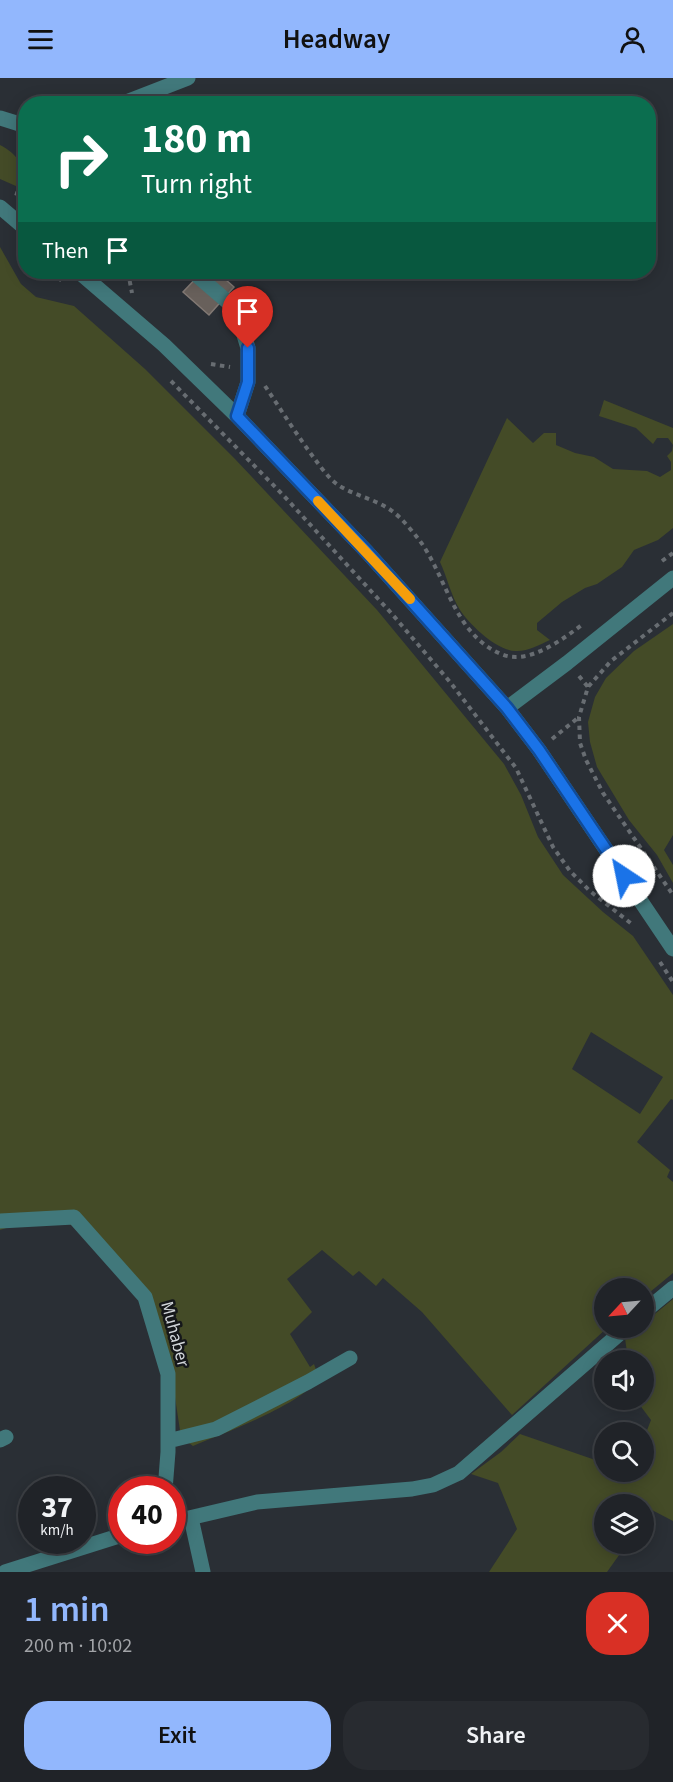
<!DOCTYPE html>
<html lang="en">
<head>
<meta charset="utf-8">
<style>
	:root { --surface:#202328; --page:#282b30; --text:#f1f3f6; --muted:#a2a4a8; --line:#3d4045; --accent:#92b7fd }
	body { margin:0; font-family:"Source Sans 3",sans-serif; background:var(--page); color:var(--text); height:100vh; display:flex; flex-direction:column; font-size:22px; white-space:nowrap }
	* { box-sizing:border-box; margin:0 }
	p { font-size:20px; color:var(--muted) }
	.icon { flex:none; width:33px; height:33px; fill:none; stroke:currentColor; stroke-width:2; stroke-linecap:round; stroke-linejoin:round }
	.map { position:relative; height:1494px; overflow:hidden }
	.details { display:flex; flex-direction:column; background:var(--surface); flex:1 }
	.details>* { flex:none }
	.guide { position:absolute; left:18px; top:18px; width:638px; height:183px; border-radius:24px; box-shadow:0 3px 15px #0003,0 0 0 2px var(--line); background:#0b6e4f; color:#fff; overflow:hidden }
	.needle { width:39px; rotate:244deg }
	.tools { position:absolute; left:594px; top:1200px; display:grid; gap:12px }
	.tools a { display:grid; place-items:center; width:60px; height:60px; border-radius:50%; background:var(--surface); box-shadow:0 3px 15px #0003,0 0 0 2px var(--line); font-size:30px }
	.speed { position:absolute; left:18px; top:1398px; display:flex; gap:12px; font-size:30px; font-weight:700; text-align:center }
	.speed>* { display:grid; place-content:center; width:78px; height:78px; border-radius:50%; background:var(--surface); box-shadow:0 3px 15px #0003,0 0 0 2px var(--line); line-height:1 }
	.speed small { font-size:15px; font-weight:400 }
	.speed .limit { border:9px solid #d22; background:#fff; color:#111 }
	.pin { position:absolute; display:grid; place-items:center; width:51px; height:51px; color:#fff; margin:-62px -26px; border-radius:50% 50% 50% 0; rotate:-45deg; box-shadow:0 0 6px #0007 }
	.pin .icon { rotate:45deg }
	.me { position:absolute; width:66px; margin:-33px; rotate:326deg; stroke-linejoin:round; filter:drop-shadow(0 0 4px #0008) }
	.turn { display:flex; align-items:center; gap:21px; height:126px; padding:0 24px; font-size:27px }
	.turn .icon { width:78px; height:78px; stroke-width:2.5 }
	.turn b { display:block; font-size:42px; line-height:51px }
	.then { display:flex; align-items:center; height:57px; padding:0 24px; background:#0003; gap:12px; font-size:22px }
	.round { display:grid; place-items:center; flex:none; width:63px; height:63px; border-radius:24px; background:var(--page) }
	.summary { display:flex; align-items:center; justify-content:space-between; height:102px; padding:0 24px }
	h1 { font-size:36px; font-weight:600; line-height:45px; color:var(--accent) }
	.button { display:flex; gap:12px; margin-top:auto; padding:12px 24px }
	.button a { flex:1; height:69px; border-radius:24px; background:var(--accent); color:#111; font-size:24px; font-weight:600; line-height:69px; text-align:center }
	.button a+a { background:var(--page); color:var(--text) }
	header { display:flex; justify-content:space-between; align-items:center; height:78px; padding:0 24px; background:var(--accent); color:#111; font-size:27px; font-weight:600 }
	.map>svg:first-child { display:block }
	.green { fill:#444b27; fill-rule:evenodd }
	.building { fill:#68605b; stroke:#827974; stroke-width:1.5 }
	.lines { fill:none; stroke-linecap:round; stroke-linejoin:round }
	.path { stroke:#686d72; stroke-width:4; stroke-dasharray:4.5 4.5; stroke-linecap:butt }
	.minor { stroke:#41787b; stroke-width:15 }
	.route-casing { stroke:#114b97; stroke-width:15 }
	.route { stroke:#1a73e8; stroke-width:10 }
	.slow { stroke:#f59e0b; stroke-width:10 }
	.labels { text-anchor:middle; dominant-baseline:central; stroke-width:5; stroke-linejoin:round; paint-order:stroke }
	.street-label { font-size:18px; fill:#d2d6da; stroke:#15171a }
</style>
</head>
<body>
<header><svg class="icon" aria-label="menu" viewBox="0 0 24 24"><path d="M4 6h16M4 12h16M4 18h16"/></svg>Headway<svg class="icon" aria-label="person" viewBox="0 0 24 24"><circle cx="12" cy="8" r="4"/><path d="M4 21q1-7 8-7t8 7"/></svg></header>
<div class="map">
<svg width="673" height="1494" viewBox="0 0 673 1494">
	<rect width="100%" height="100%" fill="#2a2f35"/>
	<path class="green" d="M0 67C20 77 26 92 25 112L0 101Z
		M0 169 21 206 36 219 74 228 145 291 235 381 377 532 504 686 521 717 538 759 563 797 603 834 633 858 673 917V1022L671 1021 637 1064 670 1092 667 1099 673 1104V1195L644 1219V1210H604V1250H607L512 1337 422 1234 383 1200 376 1208 359 1193 353 1198 322 1172 287 1201 312 1234 290 1256 310 1289 314 1286 319 1300C303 1326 224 1355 193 1368L181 1359 168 1273 157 1242 73 1148C45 1134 28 1143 0 1152ZM591 954 663 999 640 1036 572 991Z
		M604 322 673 350V450L658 462 634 472 622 489 597 506 585 510 562 524 537 545V552L550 562C539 567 527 574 515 573 496 572 470 547 460 532 451 518 447 499 440 484L507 340 533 365 544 355H556V367L575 375 594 379 613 391 647 393 660 399 671 392V384L667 378 672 373 673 367 668 360H657L653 366 636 350 599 338Z
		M673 546V757L664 772 673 787V805L657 777 629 742 597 689 590 664 588 644 595 619 606 600 634 573Z
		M673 1221V1443L650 1431 644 1441V1426H604V1466H627L607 1494H489L517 1451 498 1405 471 1396 501 1374 520 1356 604 1385V1394H644V1360L651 1342 636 1322H644V1282H628L625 1260 638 1250H644V1245Z"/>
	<path class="building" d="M202 194H217L234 209 209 237 183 214Z"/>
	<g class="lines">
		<path class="path" d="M15 115 26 119
			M51 194 62 203
			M128 194 132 215
			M211 286 230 289
			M171 303 284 418 392 536 450 604 516 690 553 769 570 793 590 813 633 847
			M265 308C281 332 297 357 314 380 321 389 329 401 338 407 355 418 376 421 392 433 402 440 412 453 420 463 447 500 454 556 501 576 528 588 563 561 583 546
			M662 483 673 475
			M673 535 611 583 588 609 579 639 580 665 586 682 603 715 673 817
			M579 598 588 609
			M552 661 579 639
			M660 884 673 904"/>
		<path class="minor" d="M121 26 188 0
			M0 40 26 48
			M0 129 26 151
			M79 194 164 267 237 338 367 474 507 630 539 672 673 871
			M193 194 236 231 248 270V304L237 338
			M507 630 567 585 673 500
			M0 1143 74 1139 145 1219 168 1296V1374L165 1412
			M644 1234 673 1210
			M0 1362 6 1359
			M168 1363 216 1351 308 1304 350 1280
			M191 1440 203 1494
			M172 1444 257 1424 412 1411 433 1407 459 1395 626 1250
			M5 1494 122 1457"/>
	</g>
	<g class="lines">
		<defs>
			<path id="route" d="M248 270V304L237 338 367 474 507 630 539 672 624 798"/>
		</defs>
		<use href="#route" class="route-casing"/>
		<use href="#route" class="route"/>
		<path class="slow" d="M318 423 410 521"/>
	</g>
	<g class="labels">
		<g class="street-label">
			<text transform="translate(175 1256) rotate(75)">Muhaber</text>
		</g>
	</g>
</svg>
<div class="tools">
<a><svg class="needle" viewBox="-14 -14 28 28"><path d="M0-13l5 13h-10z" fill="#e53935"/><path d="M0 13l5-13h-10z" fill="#a2a4a8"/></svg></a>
<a><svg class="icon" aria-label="sound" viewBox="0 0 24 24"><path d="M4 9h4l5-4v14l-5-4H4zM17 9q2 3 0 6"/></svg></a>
<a><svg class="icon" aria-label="search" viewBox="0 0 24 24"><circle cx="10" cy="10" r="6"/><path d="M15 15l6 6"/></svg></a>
<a><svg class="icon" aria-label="layers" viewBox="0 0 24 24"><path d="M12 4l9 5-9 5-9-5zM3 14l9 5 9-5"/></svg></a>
</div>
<div class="speed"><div>37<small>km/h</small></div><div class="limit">40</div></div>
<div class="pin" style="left:248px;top:270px;background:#d93025"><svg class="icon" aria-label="arrive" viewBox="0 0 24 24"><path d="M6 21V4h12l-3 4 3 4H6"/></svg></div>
<svg class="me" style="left:624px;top:798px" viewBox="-20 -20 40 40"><circle r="19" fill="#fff"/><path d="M0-13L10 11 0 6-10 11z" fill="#1a73e8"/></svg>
<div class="guide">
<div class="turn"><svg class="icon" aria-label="right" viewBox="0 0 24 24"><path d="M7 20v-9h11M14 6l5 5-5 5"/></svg><div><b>180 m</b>Turn right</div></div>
<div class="then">Then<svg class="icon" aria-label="arrive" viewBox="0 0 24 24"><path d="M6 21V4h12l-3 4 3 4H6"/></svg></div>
</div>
</div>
<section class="details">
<div class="summary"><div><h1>1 min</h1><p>200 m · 10:02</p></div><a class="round" style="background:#d93025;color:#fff"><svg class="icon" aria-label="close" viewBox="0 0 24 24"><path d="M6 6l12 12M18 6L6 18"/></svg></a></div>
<div class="button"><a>Exit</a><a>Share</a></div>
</section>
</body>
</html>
